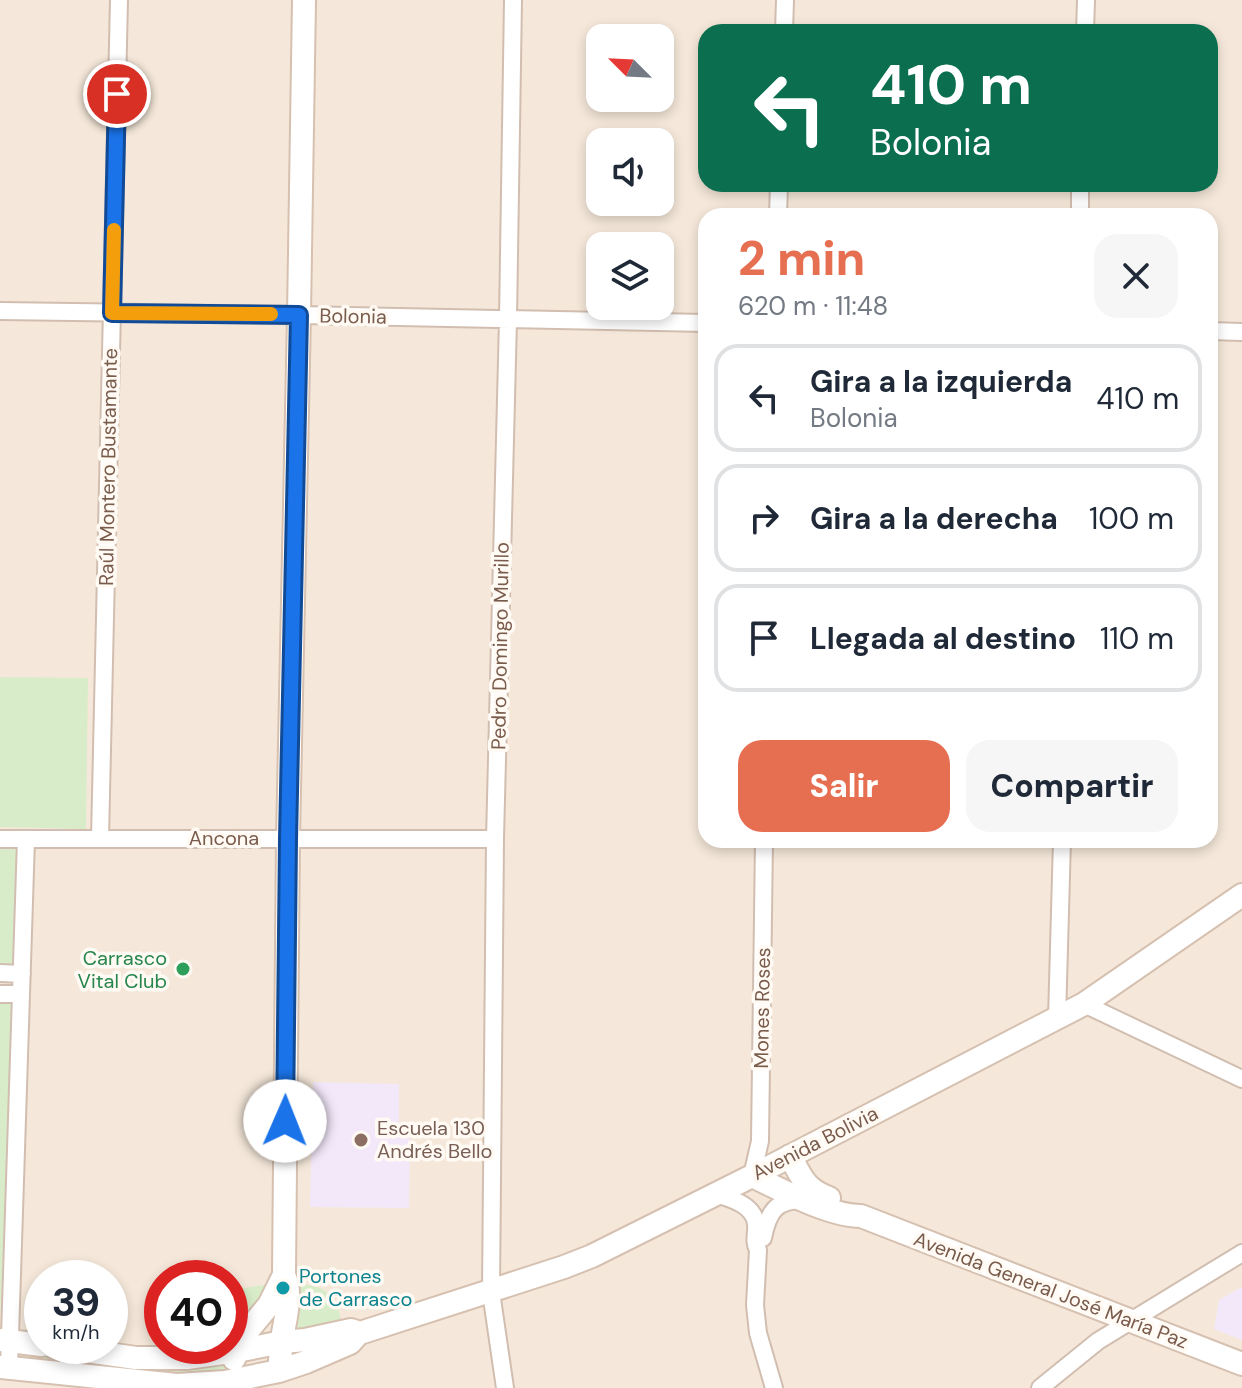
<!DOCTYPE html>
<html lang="es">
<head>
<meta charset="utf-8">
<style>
	:root { --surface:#fff; --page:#f6f6f7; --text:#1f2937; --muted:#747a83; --line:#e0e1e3; --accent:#e76f51 }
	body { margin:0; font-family:"DM Sans",sans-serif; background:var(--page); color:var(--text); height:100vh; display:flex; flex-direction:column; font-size:30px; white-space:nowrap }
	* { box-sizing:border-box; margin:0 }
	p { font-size:26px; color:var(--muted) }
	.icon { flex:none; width:44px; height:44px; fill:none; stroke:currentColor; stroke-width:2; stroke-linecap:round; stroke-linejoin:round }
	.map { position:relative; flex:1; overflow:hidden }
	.details { position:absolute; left:698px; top:208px; width:520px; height:640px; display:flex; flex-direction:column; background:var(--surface); border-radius:24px; box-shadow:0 4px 12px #0003 }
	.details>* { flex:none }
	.guide { position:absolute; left:698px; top:24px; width:520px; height:168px; border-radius:24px; box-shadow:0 4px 12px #0003; background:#0b6e4f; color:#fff; overflow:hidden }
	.needle { width:52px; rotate:294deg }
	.controls { position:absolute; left:586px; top:24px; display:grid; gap:16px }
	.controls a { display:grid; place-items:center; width:88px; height:88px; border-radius:16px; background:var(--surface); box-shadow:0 4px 12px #0003; font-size:40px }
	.speed { position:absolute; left:24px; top:1260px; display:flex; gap:16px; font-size:40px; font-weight:700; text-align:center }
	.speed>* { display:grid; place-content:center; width:104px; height:104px; border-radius:50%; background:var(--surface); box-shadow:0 4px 12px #0003; line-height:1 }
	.speed small { font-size:20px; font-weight:400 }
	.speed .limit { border:12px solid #d22; background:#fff; color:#111 }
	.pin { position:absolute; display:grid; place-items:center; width:68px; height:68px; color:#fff; margin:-34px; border:4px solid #fff; border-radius:50%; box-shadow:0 2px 8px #0007 }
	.me { position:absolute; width:88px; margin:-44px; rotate:1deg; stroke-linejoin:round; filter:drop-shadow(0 0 6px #0008) }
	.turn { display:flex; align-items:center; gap:28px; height:168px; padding:0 40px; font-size:36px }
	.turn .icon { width:104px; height:104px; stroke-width:2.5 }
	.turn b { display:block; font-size:56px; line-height:68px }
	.round { display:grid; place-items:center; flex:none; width:84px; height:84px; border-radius:24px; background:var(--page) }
	.summary { display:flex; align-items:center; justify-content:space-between; height:136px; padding:0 40px }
	h1 { font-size:48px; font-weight:800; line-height:60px; color:var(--accent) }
	.primary-button { display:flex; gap:16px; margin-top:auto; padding:16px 40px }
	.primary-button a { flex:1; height:92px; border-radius:24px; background:var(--accent); color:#fff; font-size:32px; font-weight:800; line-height:92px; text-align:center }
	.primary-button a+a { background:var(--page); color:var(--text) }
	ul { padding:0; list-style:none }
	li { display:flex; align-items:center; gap:24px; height:108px; margin:0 16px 12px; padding:0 24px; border:4px solid var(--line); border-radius:24px }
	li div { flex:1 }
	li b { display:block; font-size:30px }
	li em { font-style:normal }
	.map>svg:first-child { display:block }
	.residential { fill:#f5e8da; fill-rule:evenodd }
	.education { fill:#f3e8fa }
	.green { fill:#d8ecc9 }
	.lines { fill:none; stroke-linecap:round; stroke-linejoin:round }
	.street-casing { stroke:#d1beb0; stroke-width:20 }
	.secondary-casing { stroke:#d6c0b0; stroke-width:26 }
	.street { stroke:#fff; stroke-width:16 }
	.secondary { stroke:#fff; stroke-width:22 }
	.route-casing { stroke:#114b97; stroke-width:20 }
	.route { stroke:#1a73e8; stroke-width:14 }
	.slow { stroke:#f59e0b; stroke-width:14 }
	.leisure-dot { fill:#2e9e5b; stroke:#fffaf3; stroke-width:3 }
	.education-dot { fill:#8d6e63; stroke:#fffaf3; stroke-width:3 }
	.culture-dot { fill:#0f9aa8; stroke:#fffaf3; stroke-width:3 }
	.labels { text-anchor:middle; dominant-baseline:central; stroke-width:7; stroke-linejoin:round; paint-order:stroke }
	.street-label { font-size:20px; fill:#7a5c4d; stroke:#fffaf3 }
	.leisure-label { font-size:20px; fill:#27864d; stroke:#fffaf3; text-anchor:end }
	.education-label { font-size:20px; fill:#785e54; stroke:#fffaf3; text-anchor:start }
	.culture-label { font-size:20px; fill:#0d838f; stroke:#fffaf3; text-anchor:start }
</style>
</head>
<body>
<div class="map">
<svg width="1242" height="1388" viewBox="0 0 1242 1388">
	<rect width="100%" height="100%" fill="#fdf6ec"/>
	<path class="residential" d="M0 0H1242V1388H0ZM706 32H1210V184H706ZM600 38H660V98H600ZM600 142H660V202H600ZM706 216H1210V840H706ZM600 246H660V306H600ZM42 1278H110V1346H42ZM162 1278H230V1346H162Z"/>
	<path class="education" d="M313 1082 399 1084V1129L410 1130 409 1208 310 1207Z
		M1242 1287V1340L1214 1329 1219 1300Z"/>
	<path class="green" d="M0 677 88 678 86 829 0 827Z
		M0 845 18 848 15 966 0 967Z
		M0 1000 12 1001 14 1005 0 1320Z
		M271 1285 230 1343V1299C240 1285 255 1286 271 1285Z
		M311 1285C335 1292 337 1302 342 1324 326 1327 305 1337 293 1324V1286Z
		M16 1351C86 1360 153 1372 223 1366L224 1367 222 1374H186L18 1361 14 1354Z"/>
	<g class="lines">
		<defs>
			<path id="street" d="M784 32 785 0
				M1085 32 1086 0
				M778 216 779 184
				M1080 216V184
				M0 311 299 315 706 323
				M1210 331 1242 332
				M100 838 119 0
				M0 839H495
				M0 973 22 974
				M0 994H21
				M1084 1004 1242 1079
				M1057 1019 1062 840
				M752 1176 760 1141 764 840
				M716 1194C732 1199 754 1205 756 1224 757 1234 753 1241 758 1250L755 1305 758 1333 774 1388
				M763 1238C768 1212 776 1199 805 1200
				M9 1367 26 839
				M505 1388 491 1292 495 839 508 319 513 0
				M1040 1388 1098 1341 1242 1253"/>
			<path id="secondary" d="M790 1156C802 1178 805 1189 829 1198
				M752 1176C782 1190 829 1216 861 1216L1242 1364
				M0 1340 42 1345
				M52 1346 136 1358H187L237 1351 282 1342 305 1340 351 1330 360 1333 564 1267 592 1256 752 1176 1084 1004 1242 895
				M234 1359 245 1334 269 1305 284 1275
				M0 1367 177 1385 225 1382 279 1371 306 1362 350 1343 359 1333
				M279 1371C280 1361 281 1350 282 1339 285 1319 293 1294 284 1275L288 839 299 315 304 0"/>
		</defs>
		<use href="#street" class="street-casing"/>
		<use href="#secondary" class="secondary-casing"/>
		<use href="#street" class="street"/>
		<use href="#secondary" class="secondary"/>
	</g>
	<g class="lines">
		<defs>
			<path id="route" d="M117 94 112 313 299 315 288 839 285 1121"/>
		</defs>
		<use href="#route" class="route-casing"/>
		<use href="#route" class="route"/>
		<path class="slow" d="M114 230 112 313 271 314"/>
	</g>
	<circle class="leisure-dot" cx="183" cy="969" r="8"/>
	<circle class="education-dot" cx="361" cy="1140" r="8"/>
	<circle class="culture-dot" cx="283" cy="1288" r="8"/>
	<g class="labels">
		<g class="street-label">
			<text transform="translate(353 316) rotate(1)">Bolonia</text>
			<text transform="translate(108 467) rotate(-89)">Raúl Montero Bustamante</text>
			<text transform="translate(500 646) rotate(-89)">Pedro Domingo Murillo</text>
			<text x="224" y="838">Ancona</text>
			<text transform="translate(762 1008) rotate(-89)">Mones Roses</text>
			<text transform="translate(815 1143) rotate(-27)">Avenida Bolivia</text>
			<text transform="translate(1051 1290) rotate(21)">Avenida General José María Paz</text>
		</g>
		<g class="leisure-label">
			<text x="167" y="958">Carrasco<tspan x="167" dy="23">Vital Club</tspan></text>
		</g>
		<g class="education-label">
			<text x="377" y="1128">Escuela 130<tspan x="377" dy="23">Andrés Bello</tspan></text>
		</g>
		<g class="culture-label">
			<text x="299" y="1276">Portones<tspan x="299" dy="23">de Carrasco</tspan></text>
		</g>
	</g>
</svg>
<div class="controls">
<a><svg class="needle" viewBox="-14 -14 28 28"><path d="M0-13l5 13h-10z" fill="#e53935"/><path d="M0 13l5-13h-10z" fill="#747a83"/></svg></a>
<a><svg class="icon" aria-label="sound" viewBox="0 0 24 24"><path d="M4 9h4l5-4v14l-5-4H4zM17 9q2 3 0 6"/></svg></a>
<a><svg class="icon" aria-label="layers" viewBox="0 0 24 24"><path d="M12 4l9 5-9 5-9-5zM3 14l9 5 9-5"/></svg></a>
</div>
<div class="speed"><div>39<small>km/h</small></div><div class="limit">40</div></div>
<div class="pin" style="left:117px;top:94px;background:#d93025"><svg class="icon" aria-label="arrive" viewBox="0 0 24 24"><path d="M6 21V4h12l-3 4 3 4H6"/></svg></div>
<svg class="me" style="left:285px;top:1121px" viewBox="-20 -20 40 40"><circle r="19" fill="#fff"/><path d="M0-13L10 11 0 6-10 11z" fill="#1a73e8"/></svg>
<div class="guide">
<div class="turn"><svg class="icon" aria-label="left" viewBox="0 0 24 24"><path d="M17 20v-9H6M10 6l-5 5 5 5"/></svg><div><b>410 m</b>Bolonia</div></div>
</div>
<section class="details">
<div class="summary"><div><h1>2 min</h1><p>620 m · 11:48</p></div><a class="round"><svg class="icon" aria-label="close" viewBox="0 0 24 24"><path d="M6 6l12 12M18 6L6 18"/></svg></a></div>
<ul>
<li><svg class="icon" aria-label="left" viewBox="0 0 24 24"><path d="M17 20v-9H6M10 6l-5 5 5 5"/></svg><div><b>Gira a la izquierda</b><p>Bolonia</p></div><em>410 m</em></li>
<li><svg class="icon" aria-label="right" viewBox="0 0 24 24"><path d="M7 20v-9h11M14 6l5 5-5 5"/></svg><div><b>Gira a la derecha</b></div><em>100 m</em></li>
<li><svg class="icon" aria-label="arrive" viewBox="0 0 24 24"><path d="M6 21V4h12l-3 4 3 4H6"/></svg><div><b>Llegada al destino</b></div><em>110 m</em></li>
</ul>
<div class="primary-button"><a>Salir</a><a>Compartir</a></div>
</section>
</div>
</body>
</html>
